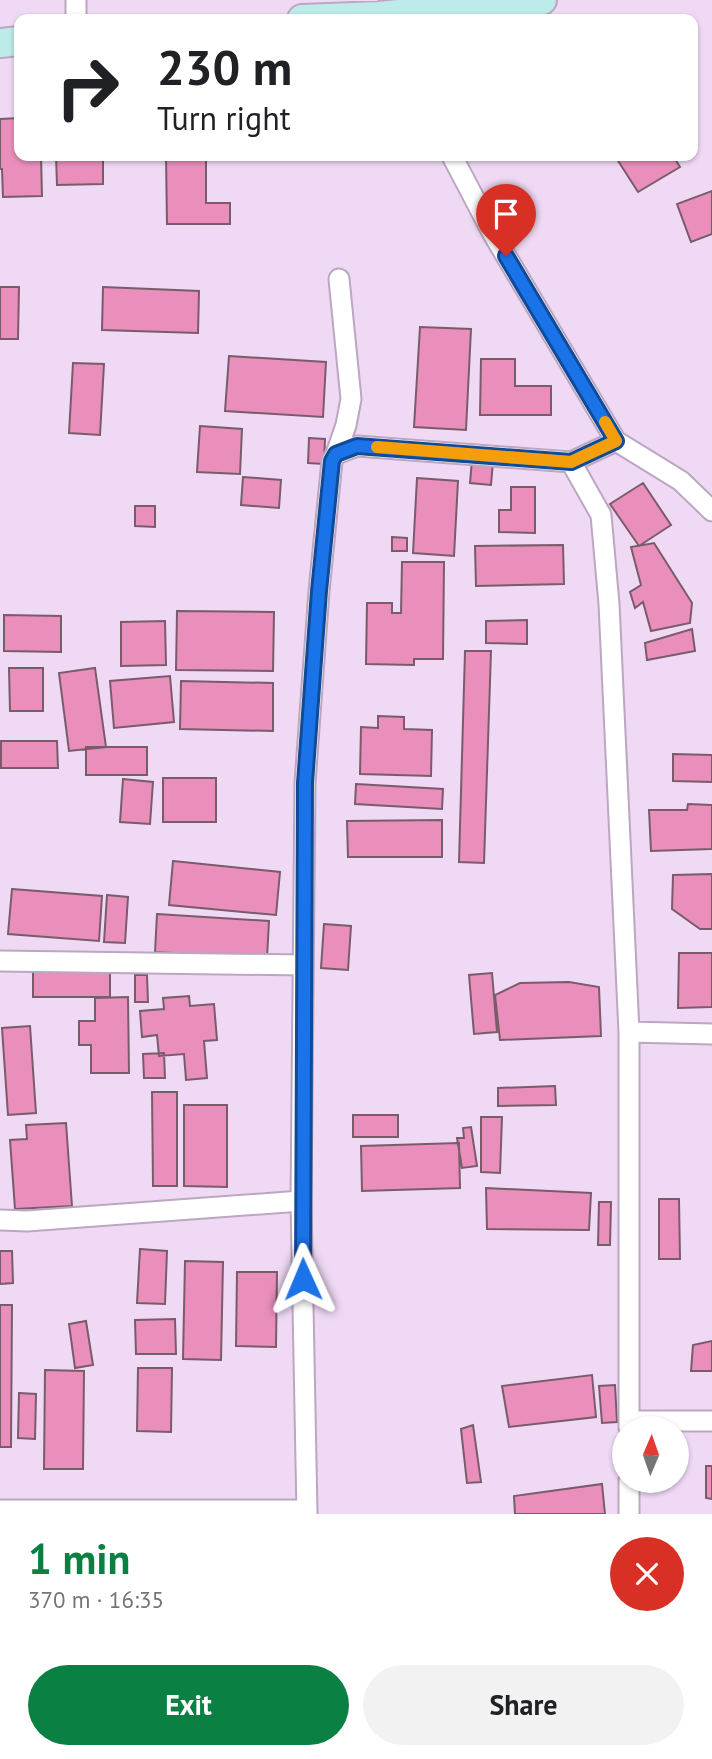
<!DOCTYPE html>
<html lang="en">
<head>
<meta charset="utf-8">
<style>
	:root { --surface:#fff; --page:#f2f2f2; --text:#202124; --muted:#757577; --accent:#0b8043 }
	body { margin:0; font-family:"PT Sans",sans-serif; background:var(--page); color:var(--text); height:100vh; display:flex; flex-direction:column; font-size:26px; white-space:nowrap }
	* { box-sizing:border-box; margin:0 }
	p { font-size:23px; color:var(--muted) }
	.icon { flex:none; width:38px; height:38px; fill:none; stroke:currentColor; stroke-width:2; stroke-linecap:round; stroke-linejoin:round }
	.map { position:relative; height:1514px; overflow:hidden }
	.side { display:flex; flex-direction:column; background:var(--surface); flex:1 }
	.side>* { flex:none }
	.top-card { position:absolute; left:14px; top:14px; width:684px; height:147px; border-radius:14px; box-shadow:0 2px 5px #0004; background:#fff; color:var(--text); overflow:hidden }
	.needle { width:46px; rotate:2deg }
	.controls { position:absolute; left:612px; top:1416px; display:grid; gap:14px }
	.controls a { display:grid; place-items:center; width:77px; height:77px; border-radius:50%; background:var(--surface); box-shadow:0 2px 5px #0004; font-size:35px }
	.pin { position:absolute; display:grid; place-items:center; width:60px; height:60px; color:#fff; margin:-72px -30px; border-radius:50% 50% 50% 0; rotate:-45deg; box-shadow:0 0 7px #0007 }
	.pin .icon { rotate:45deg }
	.me { position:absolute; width:77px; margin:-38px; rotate:359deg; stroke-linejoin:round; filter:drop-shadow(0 0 5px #0008) }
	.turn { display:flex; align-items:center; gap:24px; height:147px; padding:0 28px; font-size:32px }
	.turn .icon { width:91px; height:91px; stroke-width:2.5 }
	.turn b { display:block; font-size:49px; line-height:60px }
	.round { display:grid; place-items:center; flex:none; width:74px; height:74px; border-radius:37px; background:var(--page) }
	.summary { display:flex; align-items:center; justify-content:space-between; height:119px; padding:0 28px }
	h1 { font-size:42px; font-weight:700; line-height:52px; color:var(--accent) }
	.button { display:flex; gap:14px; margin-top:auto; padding:14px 28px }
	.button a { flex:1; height:80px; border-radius:42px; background:var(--accent); color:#fff; font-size:28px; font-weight:700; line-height:80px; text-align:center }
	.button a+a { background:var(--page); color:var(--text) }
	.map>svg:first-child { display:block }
	.building { fill:#ea8fbc; stroke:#795c6a; stroke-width:2 }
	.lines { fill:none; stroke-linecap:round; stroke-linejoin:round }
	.minor-casing { stroke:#bba7c0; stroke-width:23 }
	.secondary-casing { stroke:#bba7c0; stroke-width:32 }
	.minor { stroke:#fff; stroke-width:19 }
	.secondary { stroke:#bdebe9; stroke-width:28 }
	.route-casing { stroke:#114b97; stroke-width:18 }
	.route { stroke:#1a73e8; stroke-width:12 }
	.slow { stroke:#f59e0b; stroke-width:12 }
</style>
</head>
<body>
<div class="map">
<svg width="712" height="1514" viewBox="0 0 712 1514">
	<rect width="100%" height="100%" fill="#efd9f4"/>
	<path class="building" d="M19 118V156H41L42 196 3 197 2 169H0V119Z
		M56 156H103V184L57 185Z
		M166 156H206V203H230V224H167Z
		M615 156H673L680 167 638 192Z
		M712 191V234L691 242 677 204Z
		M0 287H19L18 339H0Z
		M103 287 199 291 198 333 102 330Z
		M420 327 471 329 466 430 414 427Z
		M229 356 326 362 323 417 225 411Z
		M481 359H515V386H551V415H480Z
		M73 363 104 364 100 435 69 433Z
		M200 426 242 429 240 474 197 472Z
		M309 438 325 439 324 464 308 463Z
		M472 460 493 462 491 485 470 483Z
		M243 477 281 480 279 508 241 505Z
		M417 478 458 481 454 556 413 553Z
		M643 483 671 525 639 546 610 504Z
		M511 487H535V533L499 532V510H511Z
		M135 506H155V527L135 526Z
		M392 537 407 538V551H392Z
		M654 543 692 603 690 623 651 631 643 602 635 608 630 592 641 585 631 547Z
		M563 545 564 584 476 586 475 546Z
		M402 562H444L443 659H414V665L366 664 367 603H392V613H401Z
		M177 611 274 612 273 671 176 670Z
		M4 615 61 616V652L4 651Z
		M527 620V644L486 643V621Z
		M165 621 166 665 121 666V622Z
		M692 629 695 651 647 660 645 643Z
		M465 651H491L484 863 459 862Z
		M9 668H43V711H10Z
		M95 668 106 747 69 751 59 673Z
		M170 676 174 722 114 728 110 681Z
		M181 681 273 683V731L180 729Z
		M378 716 404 717V729L432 730 431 776 360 774 361 727 378 728Z
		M1 741H57L58 768H1Z
		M86 747H147V775H86Z
		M673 754 712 755V782L673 781Z
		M163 778H216V822H163Z
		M123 779 153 782 150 824 120 822Z
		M356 784 443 789 442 809 355 804Z
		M688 804 712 805V849L651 851 649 810H687Z
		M442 820V857H348L347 821Z
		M173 861 280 872 276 915 169 905Z
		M712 874V929H700L672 909 673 875Z
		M12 889 102 896 99 941 8 934Z
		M107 895 128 897 125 943 104 942Z
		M157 914 269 921 267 958 155 952Z
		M324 924 351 926 348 970 321 968Z
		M679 953H712V1007L678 1008Z
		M33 972H110V997H33Z
		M492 973 497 1032 474 1034 469 975Z
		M135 975H147L148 1002H135Z
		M569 982 599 987 601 1036 500 1040 495 995 520 983Z
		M189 996 190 1006 214 1004 217 1040 204 1041 207 1078 186 1080 184 1054 159 1056 157 1035 142 1037 140 1011 164 1009 163 998Z
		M128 997 129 1073H91V1045H79V1021H95V998Z
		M30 1026 36 1113 8 1115 2 1028Z
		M164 1053 165 1078H144L143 1054Z
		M555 1086 556 1105 498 1106V1088Z
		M152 1092H177V1186H153Z
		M184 1105H227V1187L184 1186Z
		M353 1115H398V1137H353Z
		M481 1117H502L500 1173 481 1172Z
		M66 1123 72 1206 15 1209 10 1140 27 1139 26 1125Z
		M471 1127 477 1166 462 1168 457 1138H464L463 1128Z
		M459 1143 460 1188 362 1191 361 1146Z
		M486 1188 591 1193 589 1230 487 1229Z
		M659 1199H679L680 1259H659Z
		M599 1202H611L610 1245H598Z
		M140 1249 167 1251 165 1304 137 1303Z
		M0 1251H12L13 1283 0 1284Z
		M185 1261 223 1262 221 1360 183 1359Z
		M237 1272H277L276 1347 236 1346Z
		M0 1305H12L11 1447H0Z
		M175 1319 176 1354H136L135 1320Z
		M86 1321 93 1365 75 1368 69 1324Z
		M712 1341V1371H691L693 1345Z
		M138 1368H172L171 1432 137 1431Z
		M45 1370 84 1371 83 1469H44Z
		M592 1375 596 1417 509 1427 502 1386Z
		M615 1385 617 1422 602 1423 599 1386Z
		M19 1393 36 1394 35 1439 18 1438Z
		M473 1425 481 1482 467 1483 461 1429Z
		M706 1466H712V1499L706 1498Z
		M602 1484 605 1514H515L514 1496Z"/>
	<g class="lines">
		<defs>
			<path id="minor" d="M76 19V0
				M452 156 493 234 616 441 681 481 712 511
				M336 454 346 425 351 399 339 279
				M571 462 601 515 609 604 629 1032V1428
				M0 961 303 965
				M629 1032 712 1034
				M0 1220 27 1221 301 1201
				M629 1421H712
				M0 1510H306
				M307 1514 301 1201 305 783 319 591 332 461 336 454 357 446 571 462 616 441
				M629 1514V1480"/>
			<path id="secondary" d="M302 19 379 16 542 0
				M0 43 19 41"/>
		</defs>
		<use href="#minor" class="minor-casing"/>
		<use href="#secondary" class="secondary-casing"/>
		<use href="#minor" class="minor"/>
		<use href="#secondary" class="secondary"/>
	</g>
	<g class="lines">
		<defs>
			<path id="route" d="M303 1279 305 783 319 591 332 461 336 454 357 446 571 462 616 441 506 256"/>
		</defs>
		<use href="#route" class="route-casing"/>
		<use href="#route" class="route"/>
		<path class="slow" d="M377 447 571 462 616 441 605 422"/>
	</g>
</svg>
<div class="controls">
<a><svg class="needle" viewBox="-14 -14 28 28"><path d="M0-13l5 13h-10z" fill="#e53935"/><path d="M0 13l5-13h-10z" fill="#757577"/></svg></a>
</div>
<div class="pin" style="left:506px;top:256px;background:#d93025"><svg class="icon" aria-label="arrive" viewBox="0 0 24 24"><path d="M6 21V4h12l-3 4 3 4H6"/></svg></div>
<svg class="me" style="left:303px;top:1279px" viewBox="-20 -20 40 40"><path d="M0-17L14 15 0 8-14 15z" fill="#1a73e8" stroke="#fff" stroke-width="4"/></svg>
<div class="top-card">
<div class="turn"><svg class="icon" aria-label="right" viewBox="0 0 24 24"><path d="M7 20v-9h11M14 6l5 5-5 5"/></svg><div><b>230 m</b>Turn right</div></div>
</div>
</div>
<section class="side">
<div class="summary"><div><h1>1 min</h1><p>370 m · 16:35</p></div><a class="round" style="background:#d93025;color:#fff"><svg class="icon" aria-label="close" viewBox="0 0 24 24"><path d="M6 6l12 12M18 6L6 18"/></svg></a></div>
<div class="button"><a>Exit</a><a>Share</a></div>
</section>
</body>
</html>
